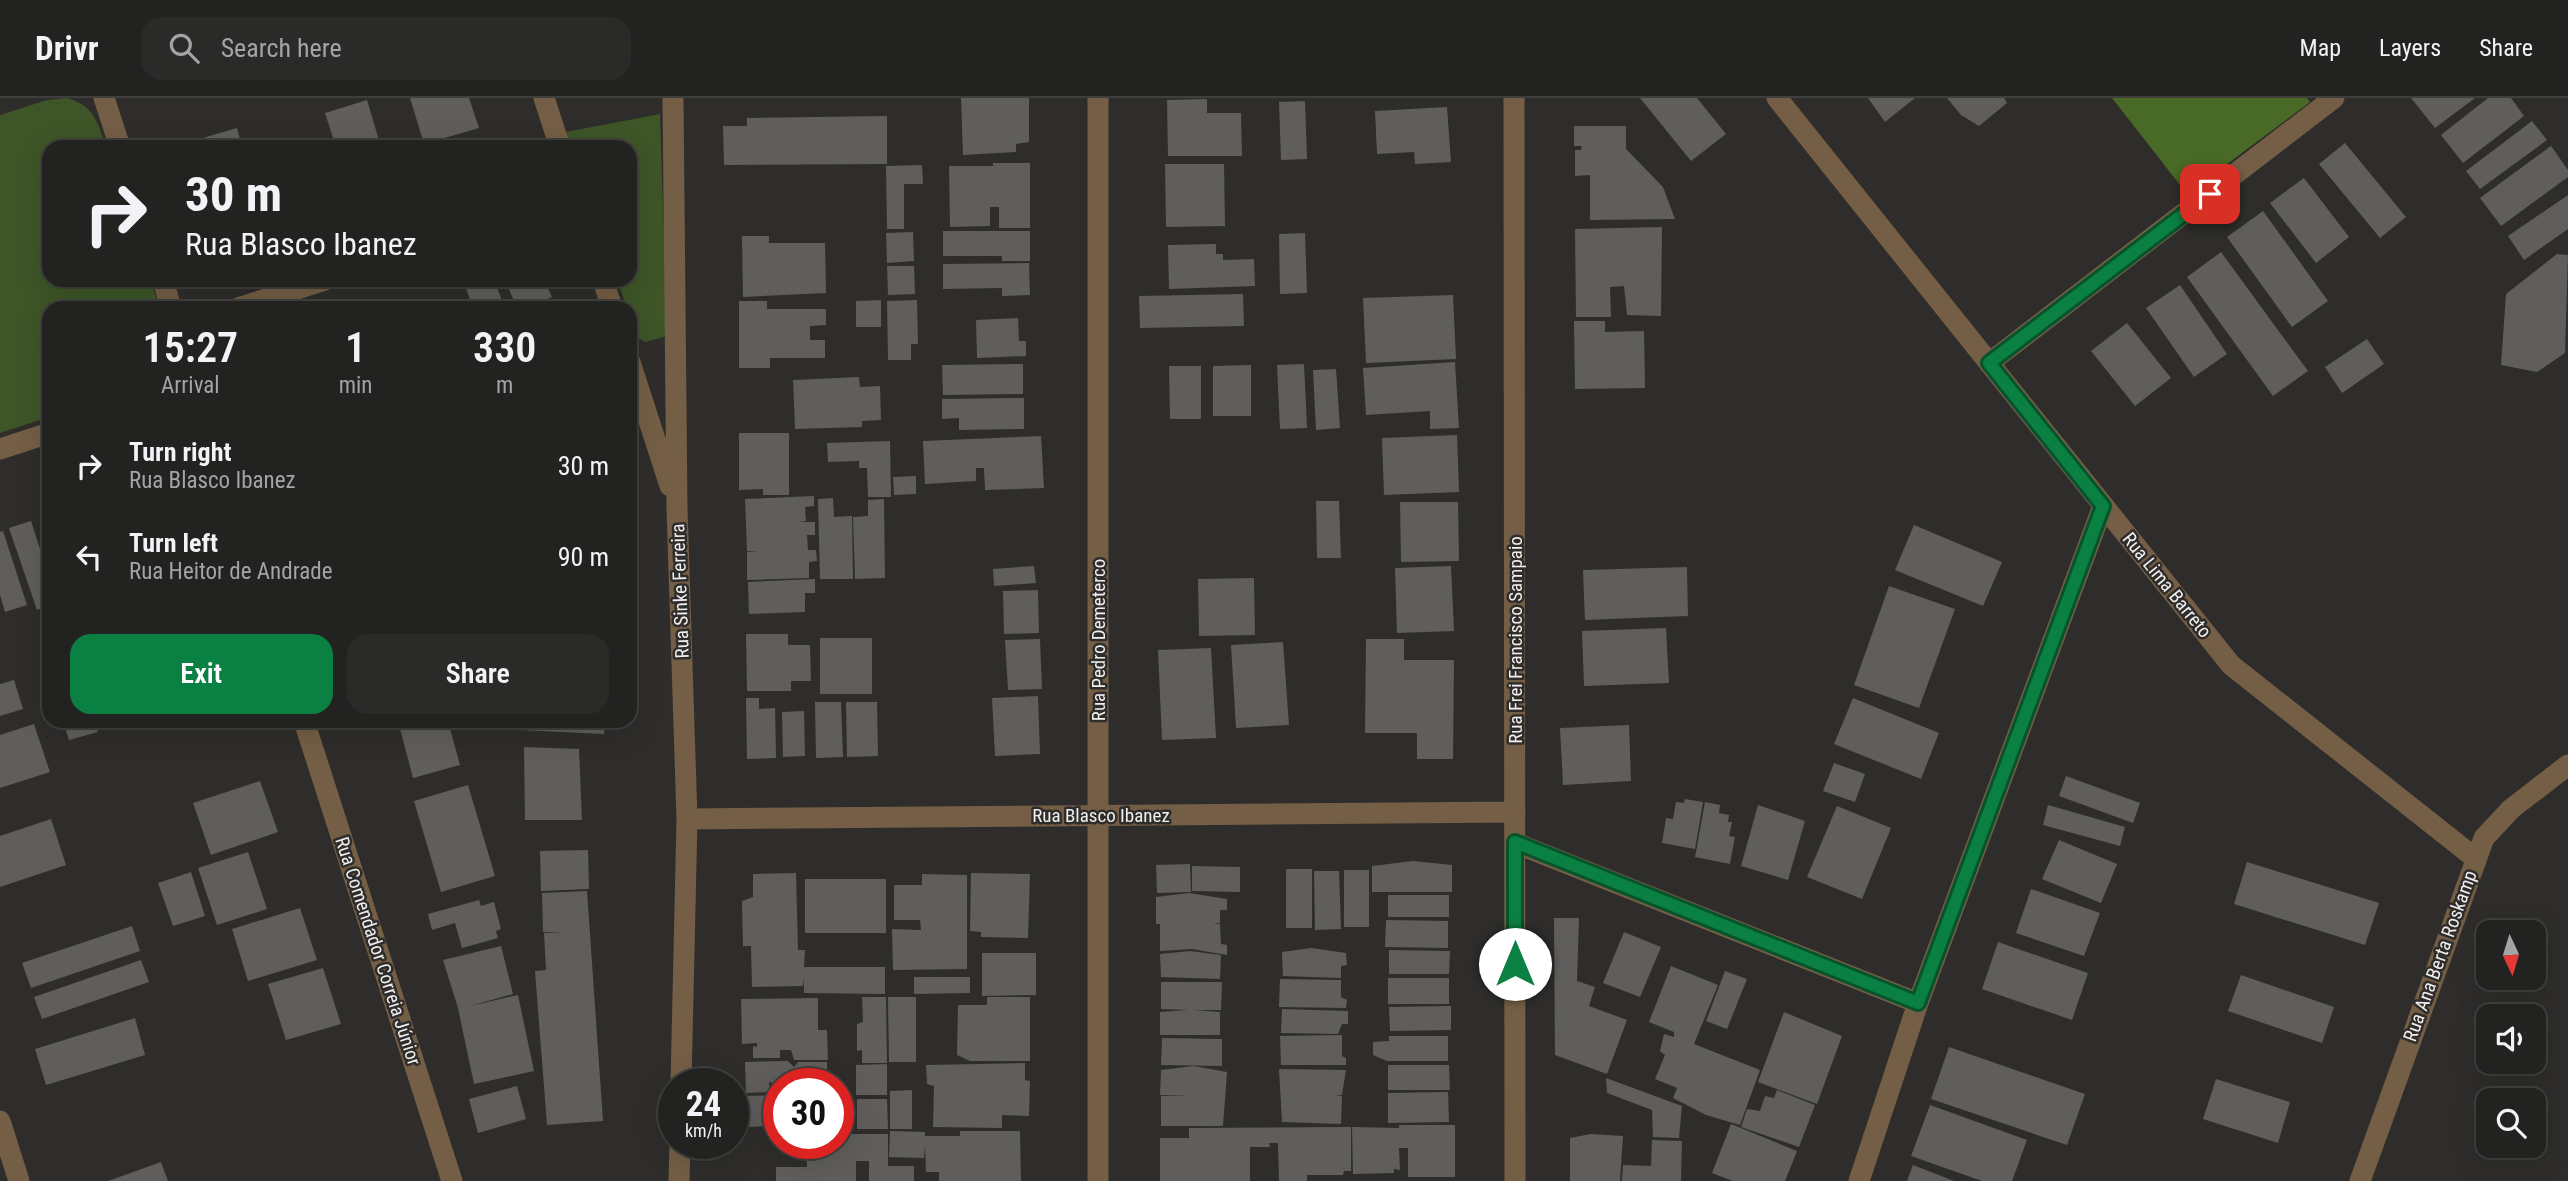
<!DOCTYPE html>
<html lang="en">
<head>
<meta charset="utf-8">
<style>
	:root { --surface:#222220; --page:#2a2a29; --text:#f1f3f6; --muted:#a2a4a5; --line:#3f3f3e; --accent:#0b8043 }
	body { margin:0; font-family:"Roboto Condensed",sans-serif; background:var(--page); color:var(--text); height:100vh; display:flex; flex-direction:column; font-size:26px; white-space:nowrap }
	* { box-sizing:border-box; margin:0 }
	p { font-size:23px; color:var(--muted) }
	.icon { flex:none; width:38px; height:38px; fill:none; stroke:currentColor; stroke-width:2; stroke-linecap:round; stroke-linejoin:round }
	.map { position:relative; flex:1; overflow:hidden }
	.drawer { position:absolute; left:42px; top:203px; width:595px; height:427px; display:flex; flex-direction:column; background:var(--surface); border-radius:21px; box-shadow:0 7px 28px #0002,0 0 0 2px var(--line) }
	.drawer>* { flex:none }
	.banner { position:absolute; left:42px; top:42px; width:595px; height:147px; border-radius:21px; box-shadow:0 7px 28px #0002,0 0 0 2px var(--line); background:#222220; color:var(--text); overflow:hidden }
	.needle { width:46px; rotate:176deg }
	.buttons { position:absolute; left:2476px; top:822px; display:grid; gap:14px }
	.buttons a { display:grid; place-items:center; width:70px; height:70px; border-radius:14px; background:var(--surface); box-shadow:0 7px 28px #0002,0 0 0 2px var(--line); font-size:35px }
	.speed { position:absolute; left:658px; top:970px; display:flex; gap:14px; font-size:35px; font-weight:700; text-align:center }
	.speed>* { display:grid; place-content:center; width:91px; height:91px; border-radius:50%; background:var(--surface); box-shadow:0 7px 28px #0002,0 0 0 2px var(--line); line-height:1 }
	.speed small { font-size:18px; font-weight:400 }
	.speed .limit { border:10px solid #d22; background:#fff; color:#111 }
	.pin { position:absolute; display:grid; place-items:center; width:60px; height:60px; color:#fff; margin:-30px; border-radius:14px; box-shadow:0 4px 10px #0006 }
	.me { position:absolute; width:77px; margin:-38px; rotate:0deg; stroke-linejoin:round; filter:drop-shadow(0 0 5px #0008) }
	.turn { display:flex; align-items:center; gap:24px; height:147px; padding:0 28px; font-size:32px }
	.turn .icon { width:91px; height:91px; stroke-width:2.5 }
	.turn b { display:block; font-size:49px; line-height:60px }
	.eta { display:flex; justify-content:space-evenly; align-items:center; height:119px; text-align:center }
	.eta b { font-size:42px; font-weight:600; line-height:49px }
	.button { display:flex; gap:14px; margin-top:auto; padding:14px 28px }
	.button a { flex:1; height:80px; border-radius:21px; background:var(--accent); color:#fff; font-size:28px; font-weight:600; line-height:80px; text-align:center }
	.button a+a { background:var(--page); color:var(--text) }
	ul { padding:0; list-style:none }
	li { display:flex; align-items:center; gap:21px; height:91px; padding:0 28px }
	li div { flex:1 }
	li b { display:block; font-size:26px }
	li em { font-style:normal }
	header { display:flex; align-items:center; gap:42px; box-sizing:border-box; height:98px; padding:0 35px; background:var(--surface); border-bottom:2px solid var(--line) }
	header strong { font-size:33px }
	nav { display:flex; gap:38px; margin-inline-start:auto; font-size:24px }
	.search { width:490px; height:63px; background:var(--page); display:flex; align-items:center; gap:18px; box-sizing:border-box; padding:0 24px; border-radius:21px; color:var(--muted); font-size:26px }
	.map>svg:first-child { display:block }
	.green { fill:#3d5527 }
	.forest { fill:#486a26 }
	.building { fill:#605e5c }
	.lines { fill:none; stroke-linecap:round; stroke-linejoin:round }
	.minor { stroke:#745e45; stroke-width:21 }
	.route-casing { stroke:#07532c; stroke-width:18 }
	.route { stroke:#0b8043; stroke-width:12 }
	.labels { text-anchor:middle; dominant-baseline:central; stroke-width:5; stroke-linejoin:round; paint-order:stroke }
	.street-label { font-size:19px; fill:#f0efed; stroke:#2e2d2b }
</style>
</head>
<body>
<header>
<strong>Drivr</strong>
<div class="search"><svg class="icon" aria-label="search" viewBox="0 0 24 24"><circle cx="10" cy="10" r="6"/><path d="M15 15l6 6"/></svg>Search here</div>
<nav><a>Map</a><a>Layers</a><a>Share</a></nav>
</header>
<div class="map">
<svg width="2568" height="1083" viewBox="0 0 2568 1083">
	<rect width="100%" height="100%" fill="#2e2d2b"/>
	<path class="green" d="M67 0C94 7 98 25 106 49H49V182H150L160 210H49V319L0 335V17L47 2Z
		M660 16 667 238 645 244 638 240 630 210H627L617 182H630V49H571L566 34Z"/>
	<path class="forest" d="M2112 0H2307L2310 4 2187 96Z"/>
	<path class="building" d="M410 0H469L479 30 424 46Z
		M961 0H1029V44L1016 46V54L963 57Z
		M1640 0H1697L1726 36 1691 63Z
		M1868 0H1915L1885 24Z
		M1947 0H2004L2007 5 1979 28 1961 17Z
		M2411 0H2475L2435 30Z
		M2488 0H2511L2524 18 2463 65 2441 37Z
		M1207 1V15H1241L1242 58H1168L1167 2Z
		M367 2 381 49H336L325 15Z
		M1305 3 1307 61 1281 62 1279 4Z
		M1447 9 1451 64 1415 66 1414 54 1377 56 1375 13Z
		M887 18V66L724 67 723 28H747V20Z
		M2532 23 2547 42 2480 91 2466 73Z
		M1574 28H1626V51L1663 89 1675 121 1590 122V77L1575 78V52H1581L1582 48H1574Z
		M237 30 242 49H180L179 47Z
		M2345 45 2406 119 2380 140 2319 66Z
		M2551 48 2568 72V79L2501 128 2480 100Z
		M993 65H1030V130H999V109H990V128L950 129 949 68H993Z
		M1165 66H1224L1225 128 1166 129Z
		M922 67 923 86H904V131H887L886 68Z
		M2304 80 2349 139 2316 165 2270 105Z
		M2568 97V131L2524 162 2508 138Z
		M2263 113 2328 203 2292 229 2227 139Z
		M1662 129 1661 218 1627 217 1624 188 1610 189 1611 219H1576L1575 131Z
		M943 133H1030V163H1002V158H943Z
		M913 134 914 163 887 165 886 135Z
		M1305 135 1307 195 1280 196 1279 136Z
		M742 138H769V145H825L826 195 743 199Z
		M1216 146V156H1223V162L1254 161 1255 188 1169 191 1168 147Z
		M2221 154 2308 273 2273 298 2187 179Z
		M2557 156 2568 157 2565 255 2537 274 2501 267 2506 196Z
		M1029 165 1030 197 1002 198V190L943 191V166Z
		M887 168H914L915 196 888 197Z
		M463 182H494L505 210H473Z
		M505 182H544L552 199 526 210H517Z
		M2180 187 2227 256 2194 279 2146 210Z
		M1243 196 1244 228 1140 230 1139 198Z
		M1453 197 1456 261 1366 265 1363 200Z
		M881 202V229H856V203Z
		M917 202 918 246H911V262H888L887 203Z
		M739 203H767V211H826V227L810 228V242H825V260H770V270H739Z
		M1018 220 1019 243H1026V258L977 260 976 222Z
		M1574 223H1605V234L1644 233 1645 290 1575 291Z
		M2127 225 2171 280 2135 308 2091 253Z
		M2367 241 2384 266 2342 295 2325 269Z
		M1455 264 1459 330 1430 331V313L1366 317 1363 270Z
		M1023 266V296L943 297 942 267Z
		M1304 266 1307 330 1280 331 1277 267Z
		M1251 267V318H1213V268Z
		M1169 268H1201V321H1170Z
		M1336 271 1340 330 1316 332 1313 272Z
		M859 279 860 289 880 288 881 322 862 323V329L795 331 793 282Z
		M1024 300V331L959 332V320L942 321V301Z
		M739 335H789V397H763V391L739 392Z
		M1457 337 1459 394 1384 397 1382 340Z
		M1041 338 1044 390 985 392 984 370H976V383L925 386 923 343Z
		M890 343 891 399H868L867 370H859V363L828 364 827 345Z
		M916 378V396L894 397 893 379Z
		M814 398V408L805 409 806 423 798 424H815V437H807L808 452H816L817 463 809 464V480L747 482V454H758L747 453 745 401Z
		M833 400 834 419 852 418 853 481H820L818 401Z
		M884 401 885 480 855 481 853 419 868 418V402Z
		M1316 403H1339L1341 460H1317Z
		M1400 404H1458L1459 463 1401 464Z
		M31 423 49 479V508L37 512 9 430Z
		M1914 427 2002 464 1983 508 1895 472Z
		M3 433 27 507 5 514 0 497V434Z
		M1034 468 1036 485 994 488 993 471Z
		M1451 468 1454 533 1397 535 1395 470Z
		M1687 469 1688 518 1585 522 1583 472Z
		M1254 480 1255 537 1199 538 1198 481Z
		M815 481V495H805V514L749 516 748 484Z
		M1889 488 1955 511 1919 610 1854 587Z
		M1038 492 1039 535 1004 536 1003 493Z
		M49 521V550H48L40 524Z
		M1666 530 1669 585 1584 588 1582 533Z
		M746 536H788V547H810L811 583H791V593H747Z
		M820 540H872V596H820Z
		M1040 541 1042 591 1008 592 1005 542Z
		M1366 541H1404V562H1454L1453 661H1417V635H1365Z
		M1283 544 1289 627 1236 630 1231 547Z
		M1211 550 1216 640 1162 642 1158 552Z
		M14 582 23 611 0 618V586Z
		M1038 598 1040 656 995 658 992 600Z
		M746 600H759V611L775 610 776 660 747 661Z
		M1853 600 1939 635 1921 681 1834 646Z
		M815 604H841L843 659 816 660Z
		M846 604H877L878 658 847 659Z
		M804 613 805 658 783 659 782 614Z
		M63 623H95L98 634 69 642Z
		M398 623H448L460 667 413 680Z
		M520 623H605L604 636 520 632Z
		M34 626 50 674 0 690V637Z
		M1629 627 1631 683 1563 687 1560 630Z
		M524 649 579 651 582 722H525Z
		M1834 665 1865 676 1855 704 1823 693Z
		M2066 678 2140 705 2133 725 2059 698Z
		M260 683 278 734 211 757 193 705Z
		M468 687 495 778 441 794 414 703Z
		M1685 701 1703 704 1695 751 1662 745 1666 720 1673 721 1676 704 1684 705Z
		M1705 704 1720 707 1719 715 1729 717 1728 724H1732L1729 738 1735 739 1730 766 1695 759Z
		M1758 707 1805 723 1788 782 1741 768Z
		M2048 707 2125 729 2120 748 2043 727Z
		M1837 708 1891 730 1862 801 1807 779Z
		M51 721 66 767 0 789V738Z
		M2059 742 2117 766 2101 805 2042 781Z
		M588 752 589 791 541 793 540 753Z
		M248 754 267 811 217 827 198 770Z
		M1413 763 1452 767V794H1372V768Z
		M2247 764 2379 805 2365 847 2234 806Z
		M1190 766 1191 794 1157 795 1156 767Z
		M1192 768 1240 769V794L1192 793Z
		M1286 771H1312V830H1286Z
		M1344 772H1369V829H1344Z
		M1314 773H1339L1341 831 1315 832Z
		M191 774 205 818 173 828 158 785Z
		M796 775 798 852H805L804 869H885V896L804 895V880L803 888 752 889 751 848H743L742 803 753 799V776Z
		M971 775 1030 776 1028 840 981 839V834L970 833Z
		M922 776 967 777V871L893 872 892 831 921 832 920 822H894V787H922Z
		M805 781H886V835H805Z
		M2031 791 2100 815 2084 858 2016 835Z
		M587 793 603 1023 547 1027 535 873 546 872 544 835 565 834H543L542 795Z
		M1189 795 1227 801V812H1220V825H1213L1220 826 1221 846 1227 847V857L1192 851 1160 853V826H1156V799Z
		M1388 797H1449V819H1388Z
		M479 802 481 808 494 804 501 831 496 833 498 840 462 850 455 825 432 832 428 816Z
		M300 810 317 862 248 883 232 831Z
		M1554 820H1579L1577 883 1595 889 1589 908 1627 922 1607 976 1555 957Z
		M1386 822 1448 823V850L1385 849Z
		M132 828 140 853 31 890 22 865Z
		M1624 834 1661 849 1640 899 1603 885Z
		M1998 844 2088 875 2072 922 1982 891Z
		M501 848 513 896 470 908 518 897 534 973 474 986 458 910 443 862Z
		M1311 850 1346 855 1347 867 1341 868V880L1283 878 1282 854Z
		M1389 852 1450 853 1449 876H1389Z
		M1190 853 1221 857 1220 881 1161 879 1160 856Z
		M982 855H1036V897L982 898Z
		M141 862 149 884 42 921 34 899Z
		M1671 868 1718 887 1694 946 1760 972 1740 1027 1706 1017 1673 1000 1677 990 1655 981 1665 957 1660 953 1664 936 1674 939V934L1649 924Z
		M323 870 341 926 286 942 268 886Z
		M1725 873 1747 881 1727 931 1706 923Z
		M2241 877 2334 909 2322 945 2228 913Z
		M914 879H970V895L914 896Z
		M1388 880H1449V906H1388Z
		M1280 881 1341 882V899L1347 902 1346 910 1279 909Z
		M1161 884H1222L1221 912H1194L1220 914V937H1160V914L1188 912 1161 911Z
		M862 899H886L887 965H862V952L857 953V926L863 924Z
		M888 899H916V964H889Z
		M987 899H1030V963H970L957 957 958 907H987Z
		M818 900V932H827L828 962H794L791 952H780V960H753V948L757 949V945L742 946 741 901Z
		M1451 908V932L1390 933 1389 909Z
		M1282 911 1348 913V926H1342L1338 936 1281 935Z
		M1784 914 1842 938 1817 1006 1758 984Z
		M135 920 145 957 46 987 35 951Z
		M1342 937V958L1346 960V967H1281L1280 938Z
		M1389 938H1448V963H1387L1373 957V944L1389 943Z
		M1162 940 1222 941V968L1161 967Z
		M1949 949 2085 996 2067 1047 1931 1001Z
		M788 963 794 969 798 964H827V985L779 987 769 984 770 994 746 995 745 964Z
		M1025 965V982L1030 983 1029 1018 1002 1017V1030L933 1029 934 988 927 986 926 967Z
		M887 966V997H856V967Z
		M1388 967H1449L1450 992H1388Z
		M1194 968 1227 974 1223 1028H1161V998H1190L1160 997 1161 972Z
		M1279 971 1346 972 1342 997H1334L1342 998 1341 1026 1282 1024Z
		M1606 980 1682 1008 1679 1040 1653 1039 1652 1012 1607 995Z
		M2216 981 2290 1004 2278 1045 2203 1021Z
		M517 988 526 1021 478 1035 469 1001Z
		M912 992V1031H890V993Z
		M1777 992 1815 1007 1799 1049 1741 1029 1747 1011 1760 1013 1765 998 1774 1000Z
		M1448 994 1449 1024 1388 1025V995Z
		M779 997V1022L769 1018V1028L746 1029 745 998Z
		M857 1001H887L888 1031H857Z
		M1930 1007 2027 1042 2012 1083H1982L1911 1058Z
		M1731 1026 1797 1053 1785 1083H1733L1712 1075Z
		M1399 1027H1455V1079H1408V1050H1399L1400 1072 1394 1071V1075L1353 1076 1352 1029 1399 1030Z
		M1351 1029V1073H1344L1343 1077H1307V1083H1279L1278 1045H1269L1270 1049H1250V1083H1160V1040H1189V1030Z
		M890 1033 925 1034V1038H960V1033H1020L1021 1083H939V1074H926L925 1048 924 1060 889 1059Z
		M838 1036H888V1068H914V1083H869V1063H856V1083H776V1069H807L806 1045H838Z
		M1591 1036 1623 1038 1620 1083H1570V1040Z
		M1652 1042 1682 1043 1681 1083H1622L1623 1067 1651 1068Z
		M161 1064 168 1083H108Z
		M1913 1067 1954 1083H1907Z"/>
	<g class="lines">
		<path class="minor" d="M104 0 120 49
			M544 0 560 49
			M673 0 677 410 687 721 681 985
			M1098 0V1083
			M1514 0 1515 1083
			M1777 0 2231 567 2475 760
			M163 182 171 210
			M603 182 612 210
			M238 210 325 182
			M630 264 670 388
			M1989 265 2334 0
			M0 351 49 335
			M304 623 452 1083
			M687 721 1515 714
			M1515 745 1918 905
			M0 1023 19 1083
			M679 1083 680 1045
			M1859 1083 1918 905 2103 408
			M2360 1083 2484 740 2511 711 2568 667"/>
	</g>
	<g class="lines">
		<defs>
			<path id="route" d="M1515 866V744L1918 905 2103 408 1989 265 2210 96"/>
		</defs>
		<use href="#route" class="route-casing"/>
		<use href="#route" class="route"/>
	</g>
	<g class="labels">
		<g class="street-label">
			<text transform="translate(2167 487) rotate(51)">Rua Lima Barreto</text>
			<text transform="translate(680 493) rotate(-92)">Rua Sinke Ferreira</text>
			<text transform="translate(1098 542) rotate(-90)">Rua Pedro Demeterco</text>
			<text transform="translate(1515 542) rotate(-90)">Rua Frei Francisco Sampaio</text>
			<text x="1101" y="717">Rua Blasco Ibanez</text>
			<text transform="translate(378 853) rotate(72)">Rua Comendador Correia Júnior</text>
			<text transform="translate(2440 858) rotate(-70)">Rua Ana Berta Roskamp</text>
		</g>
	</g>
</svg>
<div class="buttons">
<a><svg class="needle" viewBox="-14 -14 28 28"><path d="M0-13l5 13h-10z" fill="#e53935"/><path d="M0 13l5-13h-10z" fill="#a2a4a5"/></svg></a>
<a><svg class="icon" aria-label="sound" viewBox="0 0 24 24"><path d="M4 9h4l5-4v14l-5-4H4zM17 9q2 3 0 6"/></svg></a>
<a><svg class="icon" aria-label="search" viewBox="0 0 24 24"><circle cx="10" cy="10" r="6"/><path d="M15 15l6 6"/></svg></a>
</div>
<div class="speed"><div>24<small>km/h</small></div><div class="limit">30</div></div>
<div class="pin" style="left:2210px;top:96px;background:#d93025"><svg class="icon" aria-label="arrive" viewBox="0 0 24 24"><path d="M6 21V4h12l-3 4 3 4H6"/></svg></div>
<svg class="me" style="left:1515px;top:866px" viewBox="-20 -20 40 40"><circle r="19" fill="#fff"/><path d="M0-13L10 11 0 6-10 11z" fill="#0b8043"/></svg>
<div class="banner">
<div class="turn"><svg class="icon" aria-label="right" viewBox="0 0 24 24"><path d="M7 20v-9h11M14 6l5 5-5 5"/></svg><div><b>30 m</b>Rua Blasco Ibanez</div></div>
</div>
<section class="drawer">
<div class="eta">
<div><b>15:27</b><p>Arrival</p></div>
<div><b>1</b><p>min</p></div>
<div><b>330</b><p>m</p></div>
</div>
<ul>
<li><svg class="icon" aria-label="right" viewBox="0 0 24 24"><path d="M7 20v-9h11M14 6l5 5-5 5"/></svg><div><b>Turn right</b><p>Rua Blasco Ibanez</p></div><em>30 m</em></li>
<li><svg class="icon" aria-label="left" viewBox="0 0 24 24"><path d="M17 20v-9H6M10 6l-5 5 5 5"/></svg><div><b>Turn left</b><p>Rua Heitor de Andrade</p></div><em>90 m</em></li>
</ul>
<div class="button"><a>Exit</a><a>Share</a></div>
</section>
</div>
</body>
</html>
